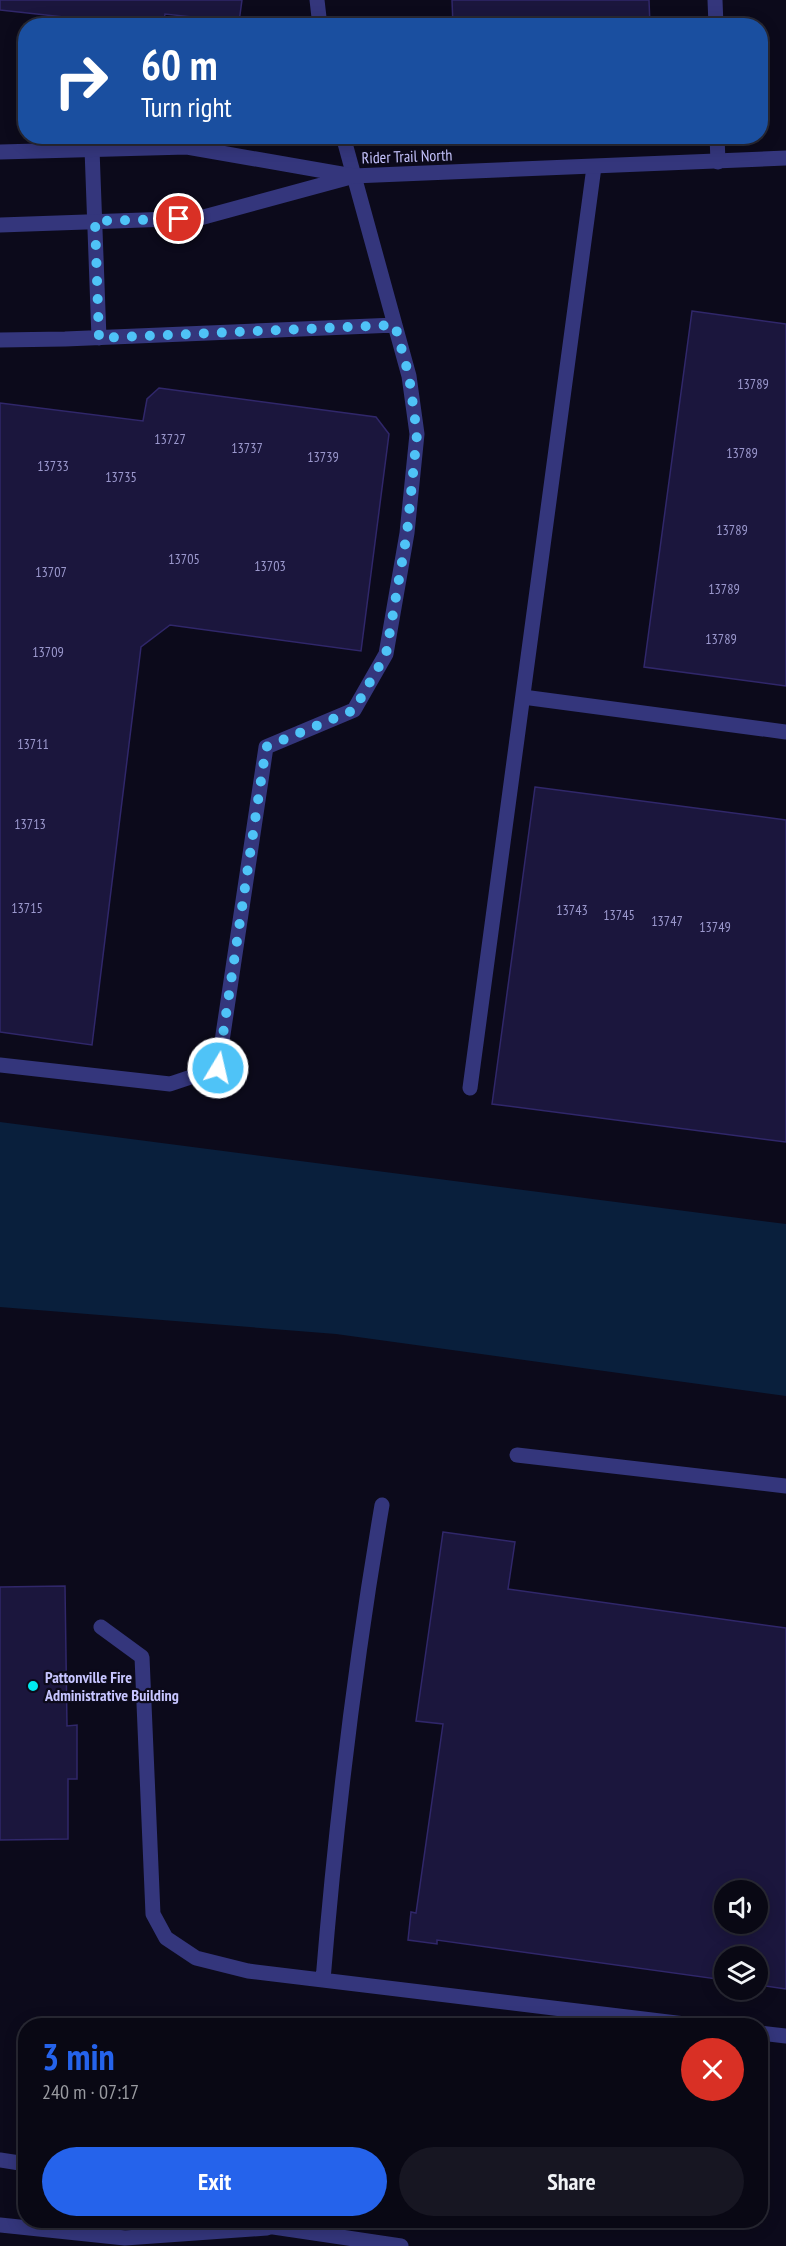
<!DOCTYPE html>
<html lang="en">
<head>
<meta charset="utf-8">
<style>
	:root { --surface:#090814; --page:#171622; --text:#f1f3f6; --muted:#999aa0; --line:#292934; --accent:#2563eb }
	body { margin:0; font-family:"PT Sans Narrow",sans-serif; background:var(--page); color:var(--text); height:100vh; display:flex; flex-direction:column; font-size:22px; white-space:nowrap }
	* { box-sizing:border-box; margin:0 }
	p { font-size:20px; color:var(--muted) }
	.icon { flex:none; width:33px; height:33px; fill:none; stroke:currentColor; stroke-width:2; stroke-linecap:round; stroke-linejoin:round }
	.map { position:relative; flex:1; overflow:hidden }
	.side { position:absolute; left:18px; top:2018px; width:750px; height:210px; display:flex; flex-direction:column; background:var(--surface); border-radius:24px; box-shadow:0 3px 15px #0003,0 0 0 2px var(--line) }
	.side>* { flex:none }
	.top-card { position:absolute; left:18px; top:18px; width:750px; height:126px; border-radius:24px; box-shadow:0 3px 15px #0003,0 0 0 2px var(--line); background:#1a4fa0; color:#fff; overflow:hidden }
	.controls { position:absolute; left:714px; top:1880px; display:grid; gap:12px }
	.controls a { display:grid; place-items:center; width:54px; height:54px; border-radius:50%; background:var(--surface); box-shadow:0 3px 15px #0003,0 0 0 2px var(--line); font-size:30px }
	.pin { position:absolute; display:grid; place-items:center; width:51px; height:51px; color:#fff; margin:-26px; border:3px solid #fff; border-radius:50%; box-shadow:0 2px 6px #0007 }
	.me { position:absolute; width:66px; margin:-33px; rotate:9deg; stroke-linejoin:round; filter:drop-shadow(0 0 4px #0008) }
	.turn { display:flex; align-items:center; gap:21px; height:126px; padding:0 24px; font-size:27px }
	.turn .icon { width:78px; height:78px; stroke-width:2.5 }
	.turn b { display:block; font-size:42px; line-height:51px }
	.round { display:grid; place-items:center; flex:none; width:63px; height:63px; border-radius:32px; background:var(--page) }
	.summary { display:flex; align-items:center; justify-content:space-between; height:102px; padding:0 24px }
	h1 { font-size:36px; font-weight:800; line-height:45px; color:var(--accent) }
	.primary-button { display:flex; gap:12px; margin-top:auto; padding:12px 24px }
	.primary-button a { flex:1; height:69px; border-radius:36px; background:var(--accent); color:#fff; font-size:24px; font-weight:800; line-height:69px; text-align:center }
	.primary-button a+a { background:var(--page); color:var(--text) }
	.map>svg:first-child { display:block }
	.water { fill:#091f3c }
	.building { fill:#1b163d; stroke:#30276a; stroke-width:1.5; fill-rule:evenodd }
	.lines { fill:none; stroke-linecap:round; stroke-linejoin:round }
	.service { stroke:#34367c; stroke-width:15 }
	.tertiary { stroke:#34367c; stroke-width:15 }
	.route { stroke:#4fc3f7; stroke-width:10; stroke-dasharray:0 18 }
	.poi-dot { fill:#00e9f0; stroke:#0c0a1b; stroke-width:2 }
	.labels { text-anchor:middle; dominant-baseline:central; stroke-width:4.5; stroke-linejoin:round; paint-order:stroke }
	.number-label { font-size:14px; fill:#9c99ce }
	.street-label { font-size:16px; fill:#c7c5ff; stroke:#0c0a1b }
	.poi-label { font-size:16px; font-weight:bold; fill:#c7c5ff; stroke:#0c0a1b; text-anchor:start }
</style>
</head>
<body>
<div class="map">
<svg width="786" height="2246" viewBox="0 0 786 2246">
	<rect width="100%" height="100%" fill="#0c0a1b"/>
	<path class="water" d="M0 1122 786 1224V1396L336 1334 0 1307Z"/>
	<path class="building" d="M0 0H242L239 22 165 14 163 26H146L0 10Z
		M452 0H649L650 26H453Z
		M692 311 786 324V686L644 667Z
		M159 388 376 417 389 434 361 651 170 625 141 647 92 1045 0 1032V403L143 421 147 399Z
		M535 787 786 820V1142L492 1104Z
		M443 1532 515 1542 508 1589 786 1628V1989L758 1985V1956H724V1980L437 1940V1944L408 1940 411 1912 416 1913 443 1724 416 1721ZM724 1890H758V1923H724Z
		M65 1586 67 1726 77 1725V1779H68V1839L0 1840V1587Z"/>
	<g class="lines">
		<path class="service" d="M317 0 320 26
			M715 0 716 26
			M717 136 718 162
			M92 149 99 338
			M0 340 65 339 395 325
			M523 697 786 732
			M0 1065 170 1084 218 1068 266 747 354 710 386 654 407 533 417 434 409 376 343 136
			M470 1088 594 167
			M517 1455 786 1486
			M101 1627 142 1657 153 1914 166 1938 196 1958 248 1971 693 2025
			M323 1980C336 1821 355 1663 382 1505
			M760 2033 786 2036"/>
		<path class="tertiary" d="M0 152 187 147 353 176 786 158
			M0 225 200 218 347 178
			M0 2160 26 2164
			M0 2225 125 2238 267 2228
			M260 2225 401 2246"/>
	</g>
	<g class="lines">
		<path class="route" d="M179 219 95 221 99 338 395 325 409 376 417 434 407 533 386 654 354 710 266 747 218 1068"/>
	</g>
	<circle class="poi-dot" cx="33" cy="1686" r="6"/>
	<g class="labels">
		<g class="number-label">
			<text x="753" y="384">13789</text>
			<text x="170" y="439">13727</text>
			<text x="247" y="448">13737</text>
			<text x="742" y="453">13789</text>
			<text x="323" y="457">13739</text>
			<text x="53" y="466">13733</text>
			<text x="121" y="477">13735</text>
			<text x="732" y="530">13789</text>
			<text x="184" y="559">13705</text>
			<text x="270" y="566">13703</text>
			<text x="51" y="572">13707</text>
			<text x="724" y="589">13789</text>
			<text x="721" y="639">13789</text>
			<text x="48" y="652">13709</text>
			<text x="33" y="744">13711</text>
			<text x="30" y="824">13713</text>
			<text x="27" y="908">13715</text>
			<text x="572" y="910">13743</text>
			<text x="619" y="915">13745</text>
			<text x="667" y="921">13747</text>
			<text x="715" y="927">13749</text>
		</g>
		<g class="street-label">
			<text transform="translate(407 156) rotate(-2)">Rider Trail North</text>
		</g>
		<g class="poi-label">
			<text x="45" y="1677">Pattonville Fire<tspan x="45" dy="18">Administrative Building</tspan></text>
		</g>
	</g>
</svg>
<div class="controls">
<a><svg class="icon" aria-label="sound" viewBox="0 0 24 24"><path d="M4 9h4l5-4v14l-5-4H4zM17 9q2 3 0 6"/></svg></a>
<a><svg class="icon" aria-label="layers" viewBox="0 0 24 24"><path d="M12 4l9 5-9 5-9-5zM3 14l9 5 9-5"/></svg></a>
</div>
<div class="pin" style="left:179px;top:219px;background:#d93025"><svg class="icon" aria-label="arrive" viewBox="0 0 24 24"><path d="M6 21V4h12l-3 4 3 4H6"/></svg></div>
<svg class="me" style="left:218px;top:1068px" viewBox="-20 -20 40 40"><circle r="17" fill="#4fc3f7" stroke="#fff" stroke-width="3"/><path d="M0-11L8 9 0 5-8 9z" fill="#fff"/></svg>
<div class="top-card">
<div class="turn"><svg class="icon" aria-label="right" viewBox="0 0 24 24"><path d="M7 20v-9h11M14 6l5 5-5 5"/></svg><div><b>60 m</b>Turn right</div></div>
</div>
<section class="side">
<div class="summary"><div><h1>3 min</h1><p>240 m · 07:17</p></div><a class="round" style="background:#d93025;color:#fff"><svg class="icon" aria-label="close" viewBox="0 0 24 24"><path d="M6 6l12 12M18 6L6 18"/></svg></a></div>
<div class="primary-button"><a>Exit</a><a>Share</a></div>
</section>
</div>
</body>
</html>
